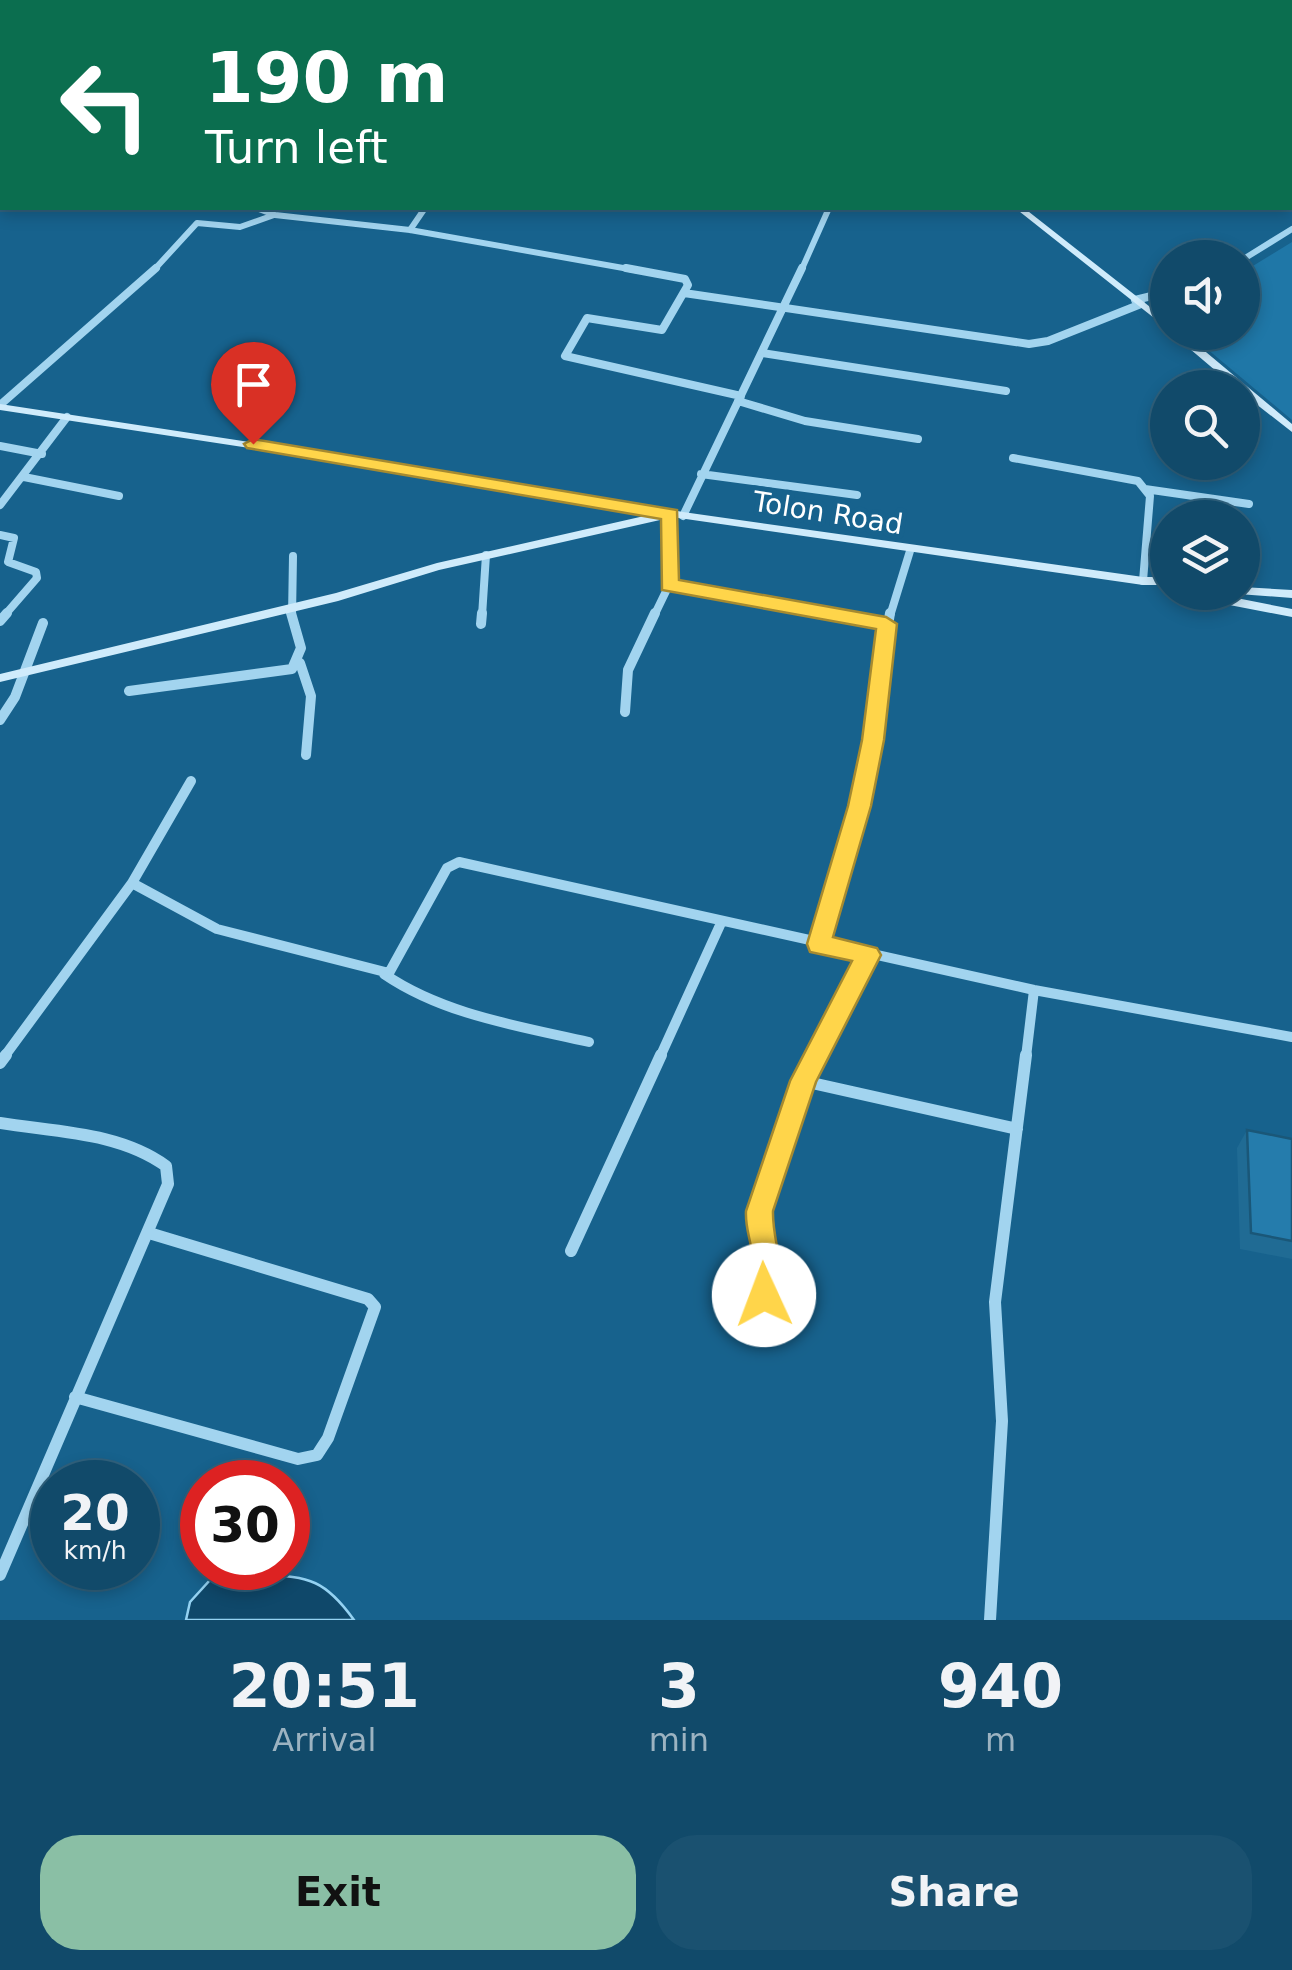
<!DOCTYPE html>
<html lang="en">
<head>
<meta charset="utf-8">
<style>
	:root { --surface:#114a6a; --page:#1a5170; --text:#f1f3f6; --muted:#9cb3c1; --line:#30627e; --accent:#8abfa5 }
	body { margin:0; font-family:"DejaVu Sans",sans-serif; background:var(--page); color:var(--text); height:100vh; display:flex; flex-direction:column; font-size:38px; white-space:nowrap }
	* { box-sizing:border-box; margin:0 }
	p { font-size:32px; color:var(--muted) }
	.icon { flex:none; width:55px; height:55px; fill:none; stroke:currentColor; stroke-width:2; stroke-linecap:round; stroke-linejoin:round }
	.map { position:relative; height:1620px; overflow:hidden }
	.side { display:flex; flex-direction:column; background:var(--surface); flex:1 }
	.side>* { flex:none }
	.banner { position:absolute; left:0px; top:0px; width:1292px; height:210px; box-shadow:0 5px 15px #0003,0 0 0 2px var(--line); background:#0b6e4f; color:#fff; overflow:hidden }
	.tools { position:absolute; left:1150px; top:240px; display:grid; gap:20px }
	.tools a { display:grid; place-items:center; width:110px; height:110px; border-radius:50%; background:var(--surface); box-shadow:0 5px 15px #0003,0 0 0 2px var(--line); font-size:50px }
	.speed { position:absolute; left:30px; top:1460px; display:flex; gap:20px; font-size:50px; font-weight:700; text-align:center }
	.speed>* { display:grid; place-content:center; width:130px; height:130px; border-radius:50%; background:var(--surface); box-shadow:0 5px 15px #0003,0 0 0 2px var(--line); line-height:1 }
	.speed small { font-size:25px; font-weight:400 }
	.speed .limit { border:15px solid #d22; background:#fff; color:#111 }
	.pin { position:absolute; display:grid; place-items:center; width:85px; height:85px; color:#fff; margin:-102px -42px; border-radius:50% 50% 50% 0; rotate:-45deg; box-shadow:0 0 10px #0007 }
	.pin .icon { rotate:45deg }
	.me { position:absolute; width:110px; margin:-55px; rotate:358deg; stroke-linejoin:round; filter:drop-shadow(0 0 8px #0008) }
	.turn { display:flex; align-items:center; gap:35px; height:210px; padding:0 40px; font-size:45px }
	.turn .icon { width:130px; height:130px; stroke-width:2.5 }
	.turn b { display:block; font-size:70px; line-height:85px }
	.eta { display:flex; justify-content:space-evenly; align-items:center; height:170px; text-align:center }
	.eta b { font-size:60px; font-weight:700; line-height:70px }
	.primary-button { display:flex; gap:20px; margin-top:auto; padding:20px 40px }
	.primary-button a { flex:1; height:115px; border-radius:40px; background:var(--accent); color:#111; font-size:40px; font-weight:700; line-height:115px; text-align:center }
	.primary-button a+a { background:var(--page); color:var(--text) }
	.map>svg:first-child { display:block }
	.green { fill:#1f77a7 }
	.water { fill:#0f486a; stroke:#94d2f2; stroke-width:2.5 }
	.lines { fill:none; stroke-linecap:round; stroke-linejoin:round }
	.street-far3 { stroke:#a2d4ef; stroke-width:6 }
	.street-far2 { stroke:#a2d4ef; stroke-width:8 }
	.street-far1 { stroke:#a2d4ef; stroke-width:10 }
	.street { stroke:#a2d4ef; stroke-width:12 }
	.secondary { fill:#cfebfb; fill-rule:evenodd }
	.wall { fill:#206b94 }
	.building { fill:#257cac; stroke:#1a5778; stroke-width:2.5 }
	.route { fill:#ffd54a; stroke:#a68a30; stroke-width:2.5 }
	.labels { text-anchor:middle; dominant-baseline:central; stroke-width:10; stroke-linejoin:round; paint-order:stroke }
	.street-label { font-size:28px; fill:#fff; stroke:#17628d }
</style>
</head>
<body>
<div class="map">
<svg width="1292" height="1620" viewBox="0 0 1292 1620">
	<rect width="100%" height="100%" fill="#17628d"/>
	<path class="green" d="M1292 242V420L1188 333 1242 332 1243 272Z"/>
	<path class="water" d="M262 1575C310 1576 326 1581 354 1620H186L190 1602 211 1579Z"/>
	<g class="lines">
		<path class="street-far3" d="M9 0 31 2
			M812 2 817 0
			M256 208 275 215 410 230 640 271
			M410 230 425 208
			M1242 260 1292 229
			M153 271 197 223 240 227 274 215
			M801 271 829 208"/>
		<path class="street-far2" d="M626 268 685 279 688 285 662 330 587 318 565 356 741 396
			M684 293 1029 344 1048 341 1141 304
			M1135 300 1168 292
			M762 353 1006 391
			M738 401 805 421 918 439
			M0 405 156 268
			M0 446 42 454
			M1013 458 1138 481 1150 496 1143 581
			M701 474 857 495
			M24 477 119 496
			M1145 489 1249 504
			M0 505 67 417
			M683 516 802 268
			M0 535 14 538 8 562 36 572 37 578 4 616
			M669 585 842 616
			M292 616 293 556
			M482 616 486 555
			M654 616 669 585 671 514
			M890 616 910 551"/>
		<path class="street-far1" d="M828 613 887 624
			M0 621 7 613
			M481 624 482 613
			M300 663 311 696 306 755
			M129 691 292 669 301 648 291 613
			M625 712 628 670 655 613
			M0 720 15 697 43 623
			M132 883 217 929 389 973 447 868 459 862 1034 990 1292 1037
			M819 945 860 806 890 613
			M384 974C444 1015 519 1026 589 1042
			M4 1057 132 883 191 781
			M660 1057 721 923
			M815 1057 868 955
			M1026 1057 1034 990"/>
		<path class="street" d="M0 1063 6 1055
			M803 1081 1017 1129
			M0 1123C56 1132 119 1132 166 1166L168 1184 0 1575
			M571 1251 661 1055
			M757 1337 768 1267 759 1211 803 1081 817 1055
			M75 1397 298 1459 317 1455 328 1438 375 1307 368 1299 149 1233
			M990 1620 1002 1421 995 1302 1026 1055"/>
		<path class="secondary" d="M1015 208H1024L1168 321V329Z
			M1170 332H1182L1292 424V432L1242 393V388H1236Z
			M0 404 507 481 683 512 1143 577H1168V585H1143L665 516 660 520 439 570 338 601 0 682V674L336 593 437 563 653 514 507 487 0 410Z
			M1242 587 1292 590V598L1238 594 1242 592Z
			M1177 592H1206L1292 609V617L1183 596Z"/>
	</g>
	<path class="wall" d="M1247 1130 1292 1139V1259L1240 1249 1237 1148Z"/>
	<path class="building" d="M1247 1130 1292 1139V1241L1251 1233Z"/>
	<path class="route" d="M253 439 677 510 679 580 886 617 897 624 884 740 871 806 833 937 877 948 881 955 816 1082 773 1211C772 1243 789 1272 775 1305L764 1309 754 1305C747 1288 755 1271 752 1253 750 1237 745 1227 746 1211L790 1081 852 961 810 952 807 944 848 806 862 740 876 629 662 590 661 519 247 448 244 444Z"/>
	<g class="labels">
		<g class="street-label">
			<text transform="translate(828 513) rotate(9)">Tolon Road</text>
		</g>
	</g>
</svg>
<div class="tools">
<a><svg class="icon" aria-label="sound" viewBox="0 0 24 24"><path d="M4 9h4l5-4v14l-5-4H4zM17 9q2 3 0 6"/></svg></a>
<a><svg class="icon" aria-label="search" viewBox="0 0 24 24"><circle cx="10" cy="10" r="6"/><path d="M15 15l6 6"/></svg></a>
<a><svg class="icon" aria-label="layers" viewBox="0 0 24 24"><path d="M12 4l9 5-9 5-9-5zM3 14l9 5 9-5"/></svg></a>
</div>
<div class="speed"><div>20<small>km/h</small></div><div class="limit">30</div></div>
<div class="pin" style="left:253px;top:444px;background:#d93025"><svg class="icon" aria-label="arrive" viewBox="0 0 24 24"><path d="M6 21V4h12l-3 4 3 4H6"/></svg></div>
<svg class="me" style="left:764px;top:1295px" viewBox="-20 -20 40 40"><circle r="19" fill="#fff"/><path d="M0-13L10 11 0 6-10 11z" fill="#ffd54a"/></svg>
<div class="banner">
<div class="turn"><svg class="icon" aria-label="left" viewBox="0 0 24 24"><path d="M17 20v-9H6M10 6l-5 5 5 5"/></svg><div><b>190 m</b>Turn left</div></div>
</div>
</div>
<section class="side">
<div class="eta">
<div><b>20:51</b><p>Arrival</p></div>
<div><b>3</b><p>min</p></div>
<div><b>940</b><p>m</p></div>
</div>
<div class="primary-button"><a>Exit</a><a>Share</a></div>
</section>
</body>
</html>
